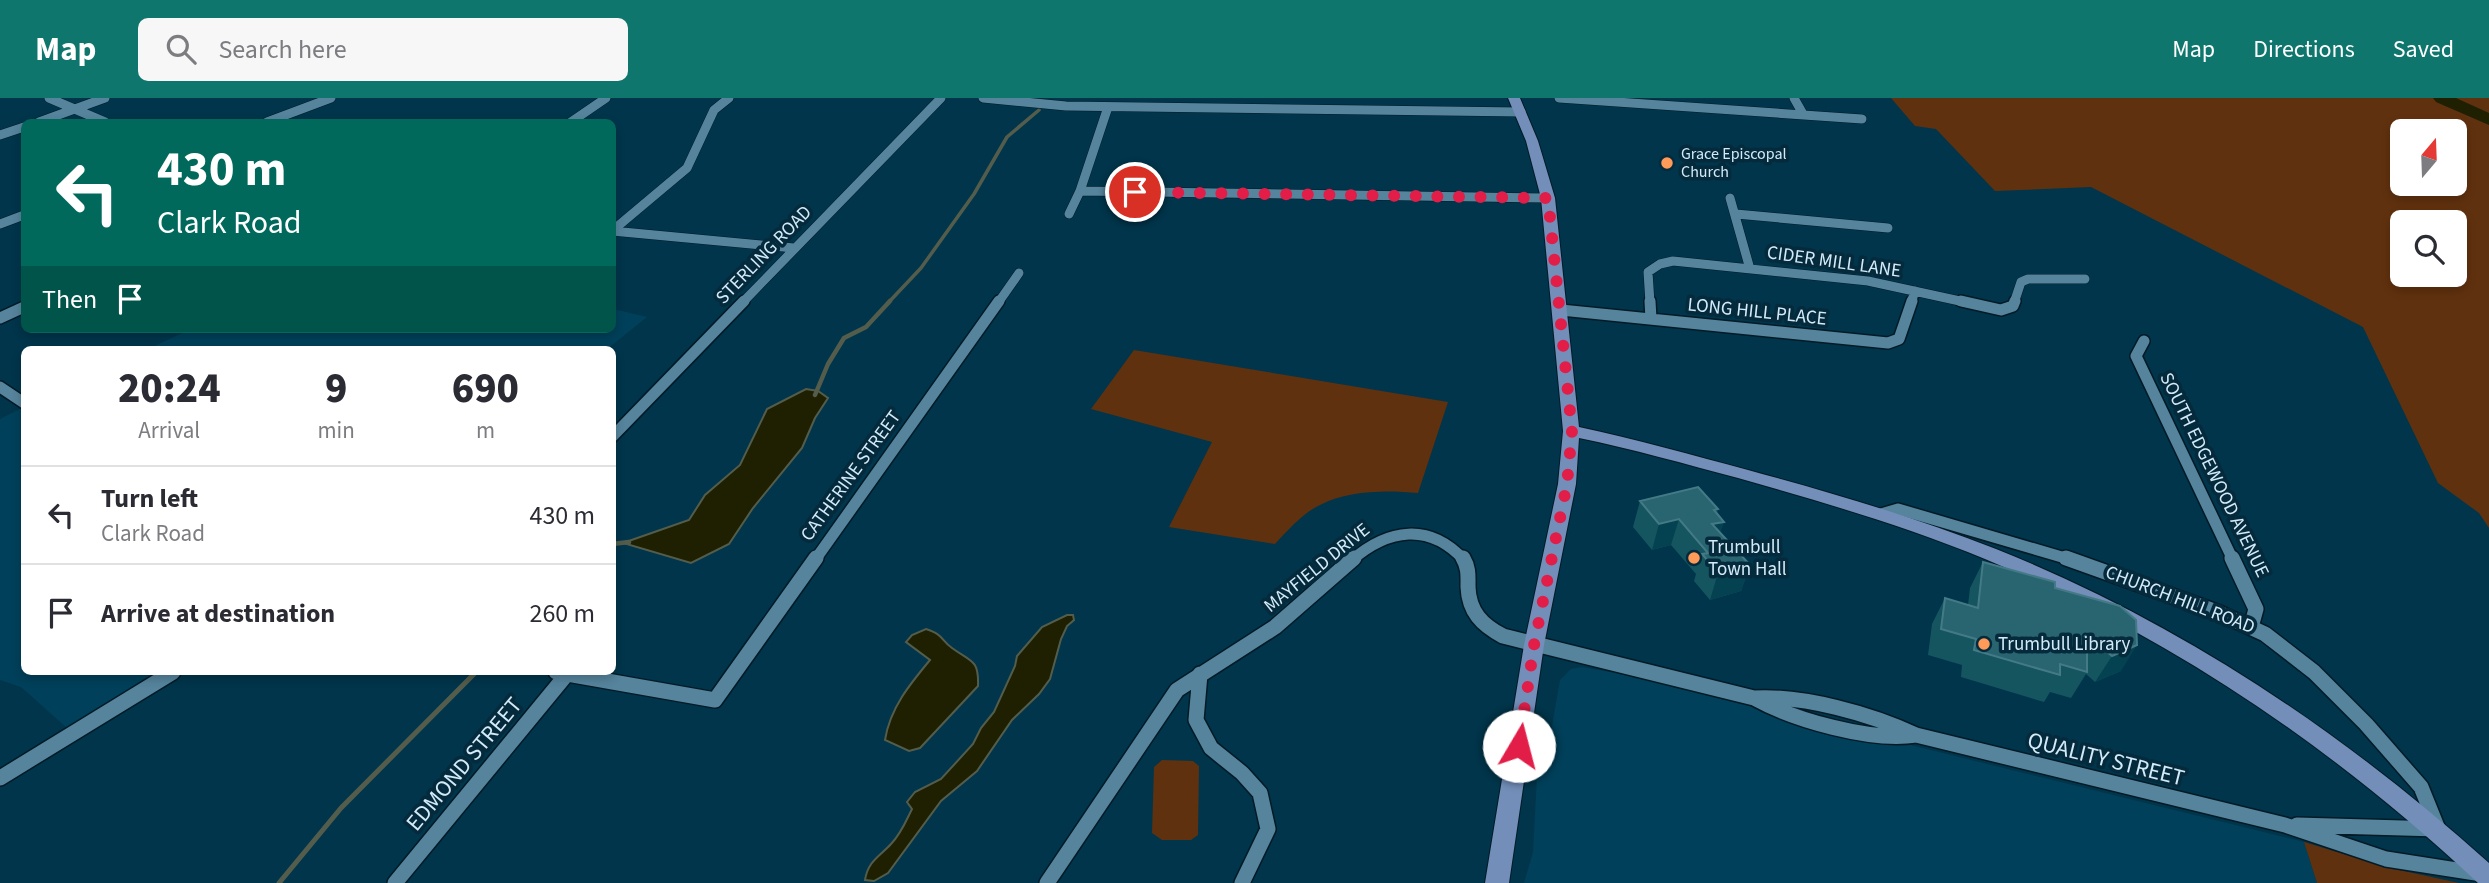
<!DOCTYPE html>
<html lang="en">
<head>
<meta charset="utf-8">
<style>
	:root { --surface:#fff; --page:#f7f7f7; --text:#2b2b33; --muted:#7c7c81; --line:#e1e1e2; --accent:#0f766e }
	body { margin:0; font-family:"Source Sans 3",sans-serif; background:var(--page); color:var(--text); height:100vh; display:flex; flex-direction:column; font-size:26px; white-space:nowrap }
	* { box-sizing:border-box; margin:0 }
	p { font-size:23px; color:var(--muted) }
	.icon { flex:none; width:38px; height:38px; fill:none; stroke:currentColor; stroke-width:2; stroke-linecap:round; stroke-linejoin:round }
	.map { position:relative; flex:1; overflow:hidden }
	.details { position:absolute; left:21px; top:248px; width:595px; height:329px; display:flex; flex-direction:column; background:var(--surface); border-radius:10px; box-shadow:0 4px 10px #0003 }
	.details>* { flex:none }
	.top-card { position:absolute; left:21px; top:21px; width:595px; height:214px; border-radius:10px; box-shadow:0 4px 10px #0003; background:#00695c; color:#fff; overflow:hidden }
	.needle { width:46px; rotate:19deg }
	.tools { position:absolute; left:2390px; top:21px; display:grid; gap:14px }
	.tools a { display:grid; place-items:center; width:77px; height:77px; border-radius:10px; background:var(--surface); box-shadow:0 4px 10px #0003; font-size:35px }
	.pin { position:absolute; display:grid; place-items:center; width:60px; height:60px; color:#fff; margin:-30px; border:4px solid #fff; border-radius:50%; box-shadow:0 2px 7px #0007 }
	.me { position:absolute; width:77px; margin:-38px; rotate:8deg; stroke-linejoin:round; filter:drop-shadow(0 0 5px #0008) }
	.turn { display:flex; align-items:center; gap:24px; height:147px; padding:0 21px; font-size:32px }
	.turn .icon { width:91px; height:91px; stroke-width:2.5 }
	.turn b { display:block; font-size:49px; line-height:60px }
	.then { display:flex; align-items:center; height:66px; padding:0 21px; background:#0003; gap:14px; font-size:26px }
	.eta { display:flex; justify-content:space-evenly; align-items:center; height:119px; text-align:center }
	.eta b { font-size:42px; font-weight:800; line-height:49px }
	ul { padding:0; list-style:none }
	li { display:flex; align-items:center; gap:21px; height:98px; padding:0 21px; border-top:2px solid var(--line) }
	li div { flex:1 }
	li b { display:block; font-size:26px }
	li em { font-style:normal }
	header { display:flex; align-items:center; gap:42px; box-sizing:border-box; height:98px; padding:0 35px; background:var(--accent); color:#fff }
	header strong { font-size:33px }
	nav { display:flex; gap:38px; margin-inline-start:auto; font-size:24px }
	.search { width:490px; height:63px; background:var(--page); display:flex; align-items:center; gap:18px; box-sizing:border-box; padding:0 24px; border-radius:10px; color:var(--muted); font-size:26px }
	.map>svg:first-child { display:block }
	.built { fill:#00405a }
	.green { fill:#60310e; fill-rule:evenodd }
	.water { fill:#1e2001; stroke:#545d4b; stroke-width:2 }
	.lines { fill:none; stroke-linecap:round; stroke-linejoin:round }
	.stream-far2 { stroke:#545d4b; stroke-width:3.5 }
	.stream-far1 { stroke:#545d4b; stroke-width:4.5 }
	.stream { stroke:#545d4b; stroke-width:5 }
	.river { fill:#1e2001; fill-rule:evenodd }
	.street-far2-casing { stroke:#031b27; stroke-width:10 }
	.street-far1-casing { stroke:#031b27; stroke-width:14 }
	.street-casing { stroke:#031b27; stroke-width:18 }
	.secondary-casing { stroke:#031b27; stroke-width:2 }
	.street-far2 { stroke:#56849d; stroke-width:9 }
	.street-far1 { stroke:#56849d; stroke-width:11 }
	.street { stroke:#56849d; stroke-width:15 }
	.secondary { fill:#728eb9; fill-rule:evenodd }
	.wall { fill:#145560 }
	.shaded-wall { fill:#044251 }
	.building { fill:#296571; stroke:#447a86; stroke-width:2 }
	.route { stroke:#e11d48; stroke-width:12; stroke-dasharray:0 21.6 }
	.poi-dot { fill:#fe9b59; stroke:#052a3b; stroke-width:2.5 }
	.labels { text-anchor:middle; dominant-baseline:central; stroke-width:7; stroke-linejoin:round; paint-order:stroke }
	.far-poi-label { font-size:16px; fill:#d3ebf9; stroke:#052a3b; text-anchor:start }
	.street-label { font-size:19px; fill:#d3ebf9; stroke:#052a3b }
	.poi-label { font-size:19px; fill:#d3ebf9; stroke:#052a3b; text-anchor:start }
	.near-street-label { font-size:23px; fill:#d3ebf9; stroke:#052a3b }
</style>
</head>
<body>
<header>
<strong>Map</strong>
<div class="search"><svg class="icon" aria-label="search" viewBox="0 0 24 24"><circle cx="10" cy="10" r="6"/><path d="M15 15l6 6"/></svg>Search here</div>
<nav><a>Map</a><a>Directions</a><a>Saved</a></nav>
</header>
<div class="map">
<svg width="2489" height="785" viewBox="0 0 2489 785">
	<rect width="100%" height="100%" fill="#00354b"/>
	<path class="built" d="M613 211 647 219 606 252H146L191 231H612Z
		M24 309V574H161L67 630 21 589 0 582V321Z
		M1581 569 1622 576 2304 744 2317 785H1524L1533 754 1538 660 1552 628 1560 582 1571 571Z"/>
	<path class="green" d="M1891 0H2489V430L2479 415 2438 385 2363 229 2091 89 1995 93 1936 31 1915 28ZM2455 33V86H2403V33ZM2403 124H2455V177H2403Z
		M1134 252 1448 304 1418 395C1387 392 1348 392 1320 407 1303 415 1288 432 1275 446L1169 429 1212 344 1091 311Z
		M1162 662 1193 663 1199 668 1198 737 1191 742H1162L1152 735 1154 669Z
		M2304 744 2390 770 2459 785H2317Z"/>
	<path class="water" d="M806 291 818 293 828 300 815 320 802 350 753 410 729 446 691 465 623 445 689 422 705 397 740 367 767 311Z
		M1067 517H1073L1074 522 1067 528 1061 541 1050 581 1039 596 1012 622 977 673 941 703 888 775 874 783 865 782C868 763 879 759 891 746 901 736 906 723 912 711L907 704 915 694 941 681 973 646 981 630 994 614 1015 568 1017 558 1042 529Z
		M926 531C944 537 940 541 952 550 971 564 979 561 978 588L920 650 909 653 885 642C890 610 910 586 930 562L906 544 912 537Z"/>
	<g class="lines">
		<path class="stream-far2" d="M888 205 921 170 974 96 1007 39 1039 12"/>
		<path class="stream-far1" d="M815 297 828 266 844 240 866 229 890 203
			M612 446 629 444"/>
		<path class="stream" d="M279 785 341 710 476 574"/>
		<path class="river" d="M2433 0H2456L2489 15V27L2436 4Z"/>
		<defs>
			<path id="street-far2" d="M49 0 105 24
				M983 0 1066 8 1521 14
				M1559 0 1862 21
				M1794 0 1803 16
				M39 24 105 0
				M267 24 331 0
				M571 24 606 0
				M0 37 24 29
				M1080 93 1548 100
				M1730 100 1750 171
				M1069 116 1080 93 1108 9
				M1736 116 1888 130
				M0 126 24 117
				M612 133 794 150
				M612 133 687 70 714 12 729 0
				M742 205 941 0
				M998 205 1019 175
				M1650 205 1648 174 1660 166 1673 163 1868 183 1969 205
				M1911 205 1915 193
				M2014 205 2021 184 2028 181H2085"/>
			<path id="street-far1" d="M1650 203 1651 221
				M1961 203 2001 212 2013 208 2015 203
				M1561 212 1888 245 1899 241 1912 203
				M0 220 24 209
				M2144 243 2136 258 2233 462
				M0 289 24 305
				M612 339 744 203
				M1881 416 1898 411 2072 462
				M815 462 999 203
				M1352 462C1388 431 1429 424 1464 462"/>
			<path id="street" d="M1463 460C1469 470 1468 478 1468 489 1469 514 1482 527 1503 538L1754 600C1803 597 1871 616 1916 637L2285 727 2386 761 2482 776
				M2066 460 2217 514 2265 536 2314 574 2366 626 2421 689 2438 731 2297 727
				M2232 460 2256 511 2251 529
				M556 574 715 602 816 460
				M1200 576 1196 622 1211 650 1242 675 1260 695 1268 731 1242 785
				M1754 600C1794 622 1871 644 1916 637
				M0 680 173 574
				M395 785 567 576
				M1047 785 1177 592 1275 529 1354 460"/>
			<path id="secondary" d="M1508 0H1520L1538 43 1555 100 1579 329C1636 341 1692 357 1748 372 1832 395 1915 419 1996 451 2179 524 2343 634 2489 765V785H2478C2333 649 2169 538 1985 461 1905 428 1822 404 1738 380 1685 366 1633 351 1579 340L1576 386 1544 547 1509 785H1485L1524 547 1558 386 1563 333 1541 100 1526 43Z"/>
		</defs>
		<use href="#street-far2" class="street-far2-casing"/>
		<use href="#street-far1" class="street-far1-casing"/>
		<use href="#street" class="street-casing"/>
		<use href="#secondary" class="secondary-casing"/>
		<use href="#street-far2" class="street-far2"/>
		<use href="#street-far1" class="street-far1"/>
		<use href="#street" class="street"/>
		<use href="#secondary" class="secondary"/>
	</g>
	<path class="wall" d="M1640 403 1718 411 1717 415 1721 435 1750 467 1741 493 1710 502 1694 483 1696 476 1671 447 1652 452 1633 429Z
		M1983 464 2055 490 2120 508 2121 573 2095 584 2086 576 2071 600 2050 594 2044 604 1961 579 1962 567 1928 557 1932 526 1945 500 1968 507 1970 490Z"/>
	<path class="shaded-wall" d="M1718 411 1713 426 1724 424 1716 450 1705 452 1709 437 1714 412Z
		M1679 421 1671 447 1652 452 1659 426Z
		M1750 467 1741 493 1710 502 1718 475Z
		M2137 547 2121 573 2095 584 2112 558Z"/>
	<path class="building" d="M1698 389 1718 411 1714 412 1724 424 1712 426 1750 467 1718 475 1702 456 1708 455 1679 421 1659 426 1640 403Z
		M1983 464 2055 484V490L2120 508 2136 522 2137 547 2112 558 2087 536V574L2060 566V577L1974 552 1976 541 1941 531 1945 500 1978 510Z"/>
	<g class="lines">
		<path class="route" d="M1135 94 1548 100 1572 333 1567 386 1534 547 1519 648"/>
	</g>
	<g class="poi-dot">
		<circle cx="1667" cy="65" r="7"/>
		<circle cx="1694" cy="460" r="7"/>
		<circle cx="1984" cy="546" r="7"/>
	</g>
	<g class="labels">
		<g class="far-poi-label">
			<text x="1681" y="56">Grace Episcopal<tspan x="1681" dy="18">Church</tspan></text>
		</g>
		<g class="street-label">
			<text transform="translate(764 157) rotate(-46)">STERLING ROAD</text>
			<text transform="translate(1834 164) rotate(8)">CIDER MILL LANE</text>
			<text transform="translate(1757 214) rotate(6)">LONG HILL PLACE</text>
			<text transform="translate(2214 377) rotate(64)">SOUTH EDGEWOOD AVENUE</text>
			<text transform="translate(851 378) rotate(-54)">CATHERINE STREET</text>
			<text transform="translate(1317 470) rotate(-39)">MAYFIELD DRIVE</text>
			<text transform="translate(2180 502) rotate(21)">CHURCH HILL ROAD</text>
		</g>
		<g class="poi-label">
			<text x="1708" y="449">Trumbull<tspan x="1708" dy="22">Town Hall</tspan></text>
			<text x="1998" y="546">Trumbull Library</text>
		</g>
		<g class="near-street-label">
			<text transform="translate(2106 661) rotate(14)">QUALITY STREET</text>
			<text transform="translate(464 666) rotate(-50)">EDMOND STREET</text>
		</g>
	</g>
</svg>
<div class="tools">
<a><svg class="needle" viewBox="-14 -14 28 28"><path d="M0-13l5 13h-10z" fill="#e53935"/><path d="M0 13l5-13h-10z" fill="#7c7c81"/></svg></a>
<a><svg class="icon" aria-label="search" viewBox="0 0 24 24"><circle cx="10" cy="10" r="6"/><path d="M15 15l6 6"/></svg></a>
</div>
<div class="pin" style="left:1135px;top:94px;background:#d93025"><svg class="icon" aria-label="arrive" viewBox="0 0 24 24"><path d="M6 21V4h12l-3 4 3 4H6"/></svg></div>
<svg class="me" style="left:1519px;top:648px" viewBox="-20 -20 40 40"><circle r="19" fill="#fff"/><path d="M0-13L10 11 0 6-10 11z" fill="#e11d48"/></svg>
<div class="top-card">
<div class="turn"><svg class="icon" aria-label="left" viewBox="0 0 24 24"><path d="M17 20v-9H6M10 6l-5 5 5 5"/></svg><div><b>430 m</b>Clark Road</div></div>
<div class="then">Then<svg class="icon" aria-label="arrive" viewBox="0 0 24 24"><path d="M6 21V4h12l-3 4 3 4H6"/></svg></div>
</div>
<section class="details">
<div class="eta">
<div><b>20:24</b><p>Arrival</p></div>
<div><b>9</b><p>min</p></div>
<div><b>690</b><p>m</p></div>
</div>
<ul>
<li><svg class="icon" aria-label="left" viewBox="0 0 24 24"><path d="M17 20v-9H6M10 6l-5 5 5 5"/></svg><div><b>Turn left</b><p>Clark Road</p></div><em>430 m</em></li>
<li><svg class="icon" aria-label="arrive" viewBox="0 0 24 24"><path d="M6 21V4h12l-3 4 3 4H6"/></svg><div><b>Arrive at destination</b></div><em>260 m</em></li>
</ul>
</section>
</div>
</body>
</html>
